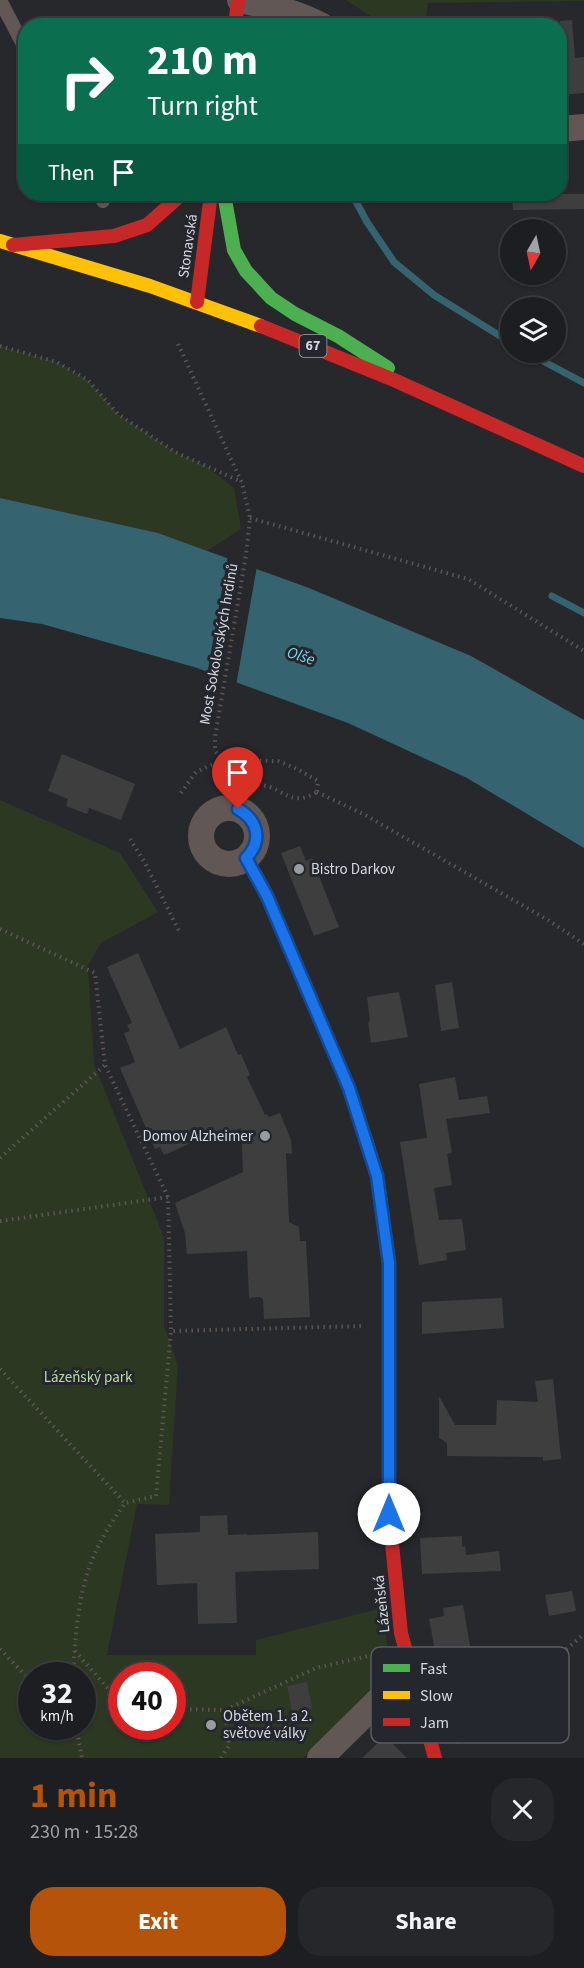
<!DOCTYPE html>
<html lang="en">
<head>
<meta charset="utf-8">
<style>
	:root { --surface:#1c1e21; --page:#25272a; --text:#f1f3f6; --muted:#a0a2a5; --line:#3a3c3f; --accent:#b45309 }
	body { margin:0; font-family:"Source Sans 3",sans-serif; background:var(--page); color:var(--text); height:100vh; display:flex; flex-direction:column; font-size:22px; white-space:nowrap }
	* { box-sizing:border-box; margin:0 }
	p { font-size:20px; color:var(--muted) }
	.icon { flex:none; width:33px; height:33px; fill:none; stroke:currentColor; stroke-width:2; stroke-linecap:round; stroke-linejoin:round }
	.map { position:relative; height:1758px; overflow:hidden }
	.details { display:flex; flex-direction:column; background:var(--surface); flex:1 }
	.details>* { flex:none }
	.banner { position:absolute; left:18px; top:18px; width:549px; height:183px; border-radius:24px; box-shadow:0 2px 4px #0004,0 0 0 2px var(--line); background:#0b6e4f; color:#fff; overflow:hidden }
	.needle { width:39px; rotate:189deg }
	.buttons { position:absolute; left:500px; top:219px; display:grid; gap:12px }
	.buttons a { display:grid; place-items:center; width:66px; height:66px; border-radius:50%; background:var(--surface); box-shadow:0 2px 4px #0004,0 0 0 2px var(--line); font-size:30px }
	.speed { position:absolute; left:18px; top:1662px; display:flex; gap:12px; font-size:30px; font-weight:700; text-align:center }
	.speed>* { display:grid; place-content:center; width:78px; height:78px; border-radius:50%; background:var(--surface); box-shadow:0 2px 4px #0004,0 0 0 2px var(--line); line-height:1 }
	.speed small { font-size:15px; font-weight:400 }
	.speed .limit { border:9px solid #d22; background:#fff; color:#111 }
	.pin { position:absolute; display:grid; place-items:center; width:51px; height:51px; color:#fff; margin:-62px -26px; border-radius:50% 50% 50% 0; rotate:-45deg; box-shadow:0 0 6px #0007 }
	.pin .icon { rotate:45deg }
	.me { position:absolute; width:66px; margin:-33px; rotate:0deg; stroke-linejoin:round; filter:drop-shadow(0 0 4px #0008) }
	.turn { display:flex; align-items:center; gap:21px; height:126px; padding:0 30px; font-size:27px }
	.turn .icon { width:78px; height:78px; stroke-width:2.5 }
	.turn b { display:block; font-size:42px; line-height:51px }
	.then { display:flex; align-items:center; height:57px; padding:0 30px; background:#0003; gap:12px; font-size:22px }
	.round { display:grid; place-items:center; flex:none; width:63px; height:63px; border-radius:24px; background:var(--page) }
	.head { display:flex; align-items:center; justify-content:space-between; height:102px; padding:0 30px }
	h1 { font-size:36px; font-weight:700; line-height:45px; color:var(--accent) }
	.cta { display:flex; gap:12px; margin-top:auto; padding:12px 30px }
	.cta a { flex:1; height:69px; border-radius:24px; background:var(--accent); color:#fff; font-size:24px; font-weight:700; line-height:69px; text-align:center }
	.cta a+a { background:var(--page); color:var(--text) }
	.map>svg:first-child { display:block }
	.green { fill:#2c3822; fill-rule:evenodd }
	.water { fill:#356470 }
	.pier { fill:#26282c }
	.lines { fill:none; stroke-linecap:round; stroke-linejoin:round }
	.stream { stroke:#356470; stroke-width:7 }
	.building { fill:#3e3e3e }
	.path { stroke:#5c5554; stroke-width:4; stroke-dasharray:1.5 4.5; stroke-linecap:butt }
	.lane { stroke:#615754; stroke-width:14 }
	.street { stroke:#615754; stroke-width:26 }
	.fast { stroke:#4caf50; stroke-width:14 }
	.slow { stroke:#ffc107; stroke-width:14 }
	.jam { stroke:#c62828; stroke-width:14 }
	.route-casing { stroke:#114b97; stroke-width:15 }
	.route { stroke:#1a73e8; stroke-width:10 }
	.poi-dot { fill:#989ba0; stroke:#24272e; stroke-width:2 }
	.labels { text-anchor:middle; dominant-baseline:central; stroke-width:6; stroke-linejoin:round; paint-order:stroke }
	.shield { fill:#24272e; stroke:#a1a4a9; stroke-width:1.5 }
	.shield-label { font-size:14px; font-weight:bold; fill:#d6d9de }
	.street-label { font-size:15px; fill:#d6d9de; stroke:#24272e }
	.poi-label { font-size:15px; fill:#d6d9de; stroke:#24272e; text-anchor:start }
	.park-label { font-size:15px; fill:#bcdda0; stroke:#24272e }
	.water-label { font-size:16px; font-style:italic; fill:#7ed4eb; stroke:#24272e }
	.key { fill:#24272e; stroke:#595c63; stroke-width:1.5 }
	.key-label { font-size:16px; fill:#d6d9de }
</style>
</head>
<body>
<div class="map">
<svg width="584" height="1758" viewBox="0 0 584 1758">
	<rect width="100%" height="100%" fill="#26282c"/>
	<path class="green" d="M346 0H584V1L428 3 425 25H384Z
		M0 346 57 362 88 380 118 414 175 452 206 466 234 488 241 529 207 551 158 533 0 498Z
		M0 800 120 853 158 912 101 943 88 966 94 1064 164 1237V1326L178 1365 169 1505 137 1504 107 1655H256V1640L382 1608 391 1673 303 1758H0ZM32 1676H82V1726H32ZM122 1676H172V1726H122Z"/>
	<path class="water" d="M0 498 158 533 309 588 471 656 584 720V848L467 778 348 723 194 667 42 624 0 618Z"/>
	<path class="pier" d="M228 555 257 566 236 686 207 675Z"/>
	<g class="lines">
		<path class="stream" d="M352 194 367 222 394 262 434 295 510 342
			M526 352 584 383
			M552 596 584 613"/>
	</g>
	<path class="building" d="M572 20 575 58 584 57V93L560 95V21Z
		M512 194H584V209L513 210Z
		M62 754 135 784 121 820 89 808 87 814 66 806 68 799 48 791Z
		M300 846 306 861 312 858 339 927 314 936 281 853Z
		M138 953 180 1049 226 1027 238 1055 241 1054 250 1075 247 1077 265 1115 267 1114 269 1117 280 1113 291 1140 292 1154 286 1153 289 1222 299 1227 300 1241H306L310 1317 264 1319 263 1299 260 1297 249 1298 247 1251 187 1254 185 1233 175 1203 243 1172 241 1128 218 1138 216 1132 164 1155 160 1147 155 1149 120 1068 135 1062 124 1033 130 1031 127 1025 132 1023 107 967Z
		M452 982 459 1028 441 1031 435 985Z
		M399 992 408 1037 371 1043 368 1022 370 1021 367 997Z
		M455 1077 459 1100 487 1096 490 1113 446 1119 452 1153 447 1154 452 1185 434 1188 439 1220 462 1219 466 1250 446 1253 447 1260 419 1265 400 1142 427 1138 419 1084Z
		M502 1298 504 1328 422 1334V1302Z
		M553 1379 561 1459 543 1461V1457L447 1456V1443L439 1438V1396L455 1425H496L497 1400 538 1402 535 1381Z
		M227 1515 228 1535 247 1534V1535L318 1532 319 1569 235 1572 237 1623 198 1624 197 1583 157 1585 155 1534 200 1532V1516Z
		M462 1536V1547L465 1546 466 1555 499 1551 501 1571 422 1574 420 1538Z
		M572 1591 576 1611 549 1616 545 1595Z
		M463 1605 473 1663 458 1667 463 1688 437 1694 430 1658 436 1656 429 1619 444 1616 443 1608Z
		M307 1682 312 1707 307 1715 300 1716 292 1711 287 1686Z
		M385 1736 407 1758H362Z"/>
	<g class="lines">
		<path class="path" d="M178 344 242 483 250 518 246 555 215 737V751L222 760 278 761 297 769 318 781 317 792
			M0 346 57 362 88 380 118 414 175 452 242 482
			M250 518 468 579 584 651
			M317 792 367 816 548 920 584 944
			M181 793 196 772 222 760
			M229 807 235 793 242 785C248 785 255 784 262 785 285 789 291 808 317 792
			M130 839 145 863 180 933
			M0 929 95 973 105 1065 168 1197 171 1331 364 1326
			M0 1158 105 1065
			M0 1221 168 1197
			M0 1369 125 1503
			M0 1649 32 1682
			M75 1651 117 1699 122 1700
			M73 1676C76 1630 78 1584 100 1543 107 1529 116 1516 125 1503L156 1496 171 1331
			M172 1709 225 1710 316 1668 381 1653
			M76 1726 82 1758
			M457 1743 584 1634
			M221 1758 229 1746 225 1710"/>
		<path class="lane" d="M0 0 26 50
			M99 194 103 201"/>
		<path class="street" d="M240 0C269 6 296 12 322 26
			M560 129 584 127
			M201 836a28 28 0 1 1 56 0a28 28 0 1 1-56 0Z
			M320 1758 390 1689 413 1675"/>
		<path class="fast" d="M224 194 234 250 246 271 271 298 295 314 338 336 388 368
			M365 1137 377 1176 389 1263V1430"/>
		<path class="slow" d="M0 241 150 286 261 326"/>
		<path class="jam" d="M235 26 238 0
			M13 245 114 236 147 225 182 194
			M197 302 211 194
			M261 326 394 380 584 466
			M246 858 267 896 349 1088 365 1137
			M389 1430V1514L401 1633 435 1758"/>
	</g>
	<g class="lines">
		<defs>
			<path id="route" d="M238 809C258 820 263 841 246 858L267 896 349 1088 377 1176 389 1263V1514"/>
		</defs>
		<use href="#route" class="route-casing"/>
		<use href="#route" class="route"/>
	</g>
	<g class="poi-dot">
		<circle cx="299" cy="869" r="6"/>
		<circle cx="265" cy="1136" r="6"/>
		<circle cx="211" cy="1725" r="6"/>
	</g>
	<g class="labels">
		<rect class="shield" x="299.5" y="335" width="27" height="22" rx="4.5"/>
		<g class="shield-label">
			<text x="313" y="346">67</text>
		</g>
		<g class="street-label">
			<text transform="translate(188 246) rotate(-82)">Stonavská</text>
			<text transform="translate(219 644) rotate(-80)">Most Sokolovských hrdinů</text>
			<text transform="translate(382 1604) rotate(-96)">Lázeňská</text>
		</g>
		<g class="poi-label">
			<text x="311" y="869">Bistro Darkov</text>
			<text x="253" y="1136" text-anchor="end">Domov Alzheimer</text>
			<text x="223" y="1716">Obětem 1. a 2.<tspan x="223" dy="17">světové války</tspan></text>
		</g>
		<g class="park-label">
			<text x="88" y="1377">Lázeňský park</text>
		</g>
		<g class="water-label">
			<text transform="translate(301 656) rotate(18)">Olše</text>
		</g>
	</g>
	<rect x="371" y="1647" width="198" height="96" rx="9" class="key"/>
	<rect x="383" y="1664" width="27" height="8" fill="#4caf50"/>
	<rect x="383" y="1691" width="27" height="8" fill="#ffc107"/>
	<rect x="383" y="1718" width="27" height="8" fill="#c62828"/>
	<g class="key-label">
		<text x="420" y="1674">Fast</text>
		<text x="420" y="1701">Slow</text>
		<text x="420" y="1728">Jam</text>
	</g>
</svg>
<div class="buttons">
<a><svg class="needle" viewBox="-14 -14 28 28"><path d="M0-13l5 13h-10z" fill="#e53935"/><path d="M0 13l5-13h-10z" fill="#a0a2a5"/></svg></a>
<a><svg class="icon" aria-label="layers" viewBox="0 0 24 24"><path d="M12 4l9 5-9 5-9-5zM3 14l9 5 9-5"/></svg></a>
</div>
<div class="speed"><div>32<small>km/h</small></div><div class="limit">40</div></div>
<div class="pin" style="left:238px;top:809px;background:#d93025"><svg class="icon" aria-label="arrive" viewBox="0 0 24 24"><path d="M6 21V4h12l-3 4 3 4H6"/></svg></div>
<svg class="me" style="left:389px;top:1514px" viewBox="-20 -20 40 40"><circle r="19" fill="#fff"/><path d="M0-13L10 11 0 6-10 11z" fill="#1a73e8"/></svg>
<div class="banner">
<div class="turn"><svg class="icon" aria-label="right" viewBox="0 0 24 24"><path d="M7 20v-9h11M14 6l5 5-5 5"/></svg><div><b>210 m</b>Turn right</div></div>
<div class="then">Then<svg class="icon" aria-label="arrive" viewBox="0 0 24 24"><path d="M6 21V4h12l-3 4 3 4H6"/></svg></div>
</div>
</div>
<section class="details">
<div class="head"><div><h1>1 min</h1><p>230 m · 15:28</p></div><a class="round"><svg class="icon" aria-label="close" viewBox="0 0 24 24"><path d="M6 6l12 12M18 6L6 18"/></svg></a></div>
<div class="cta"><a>Exit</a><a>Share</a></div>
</section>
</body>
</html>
